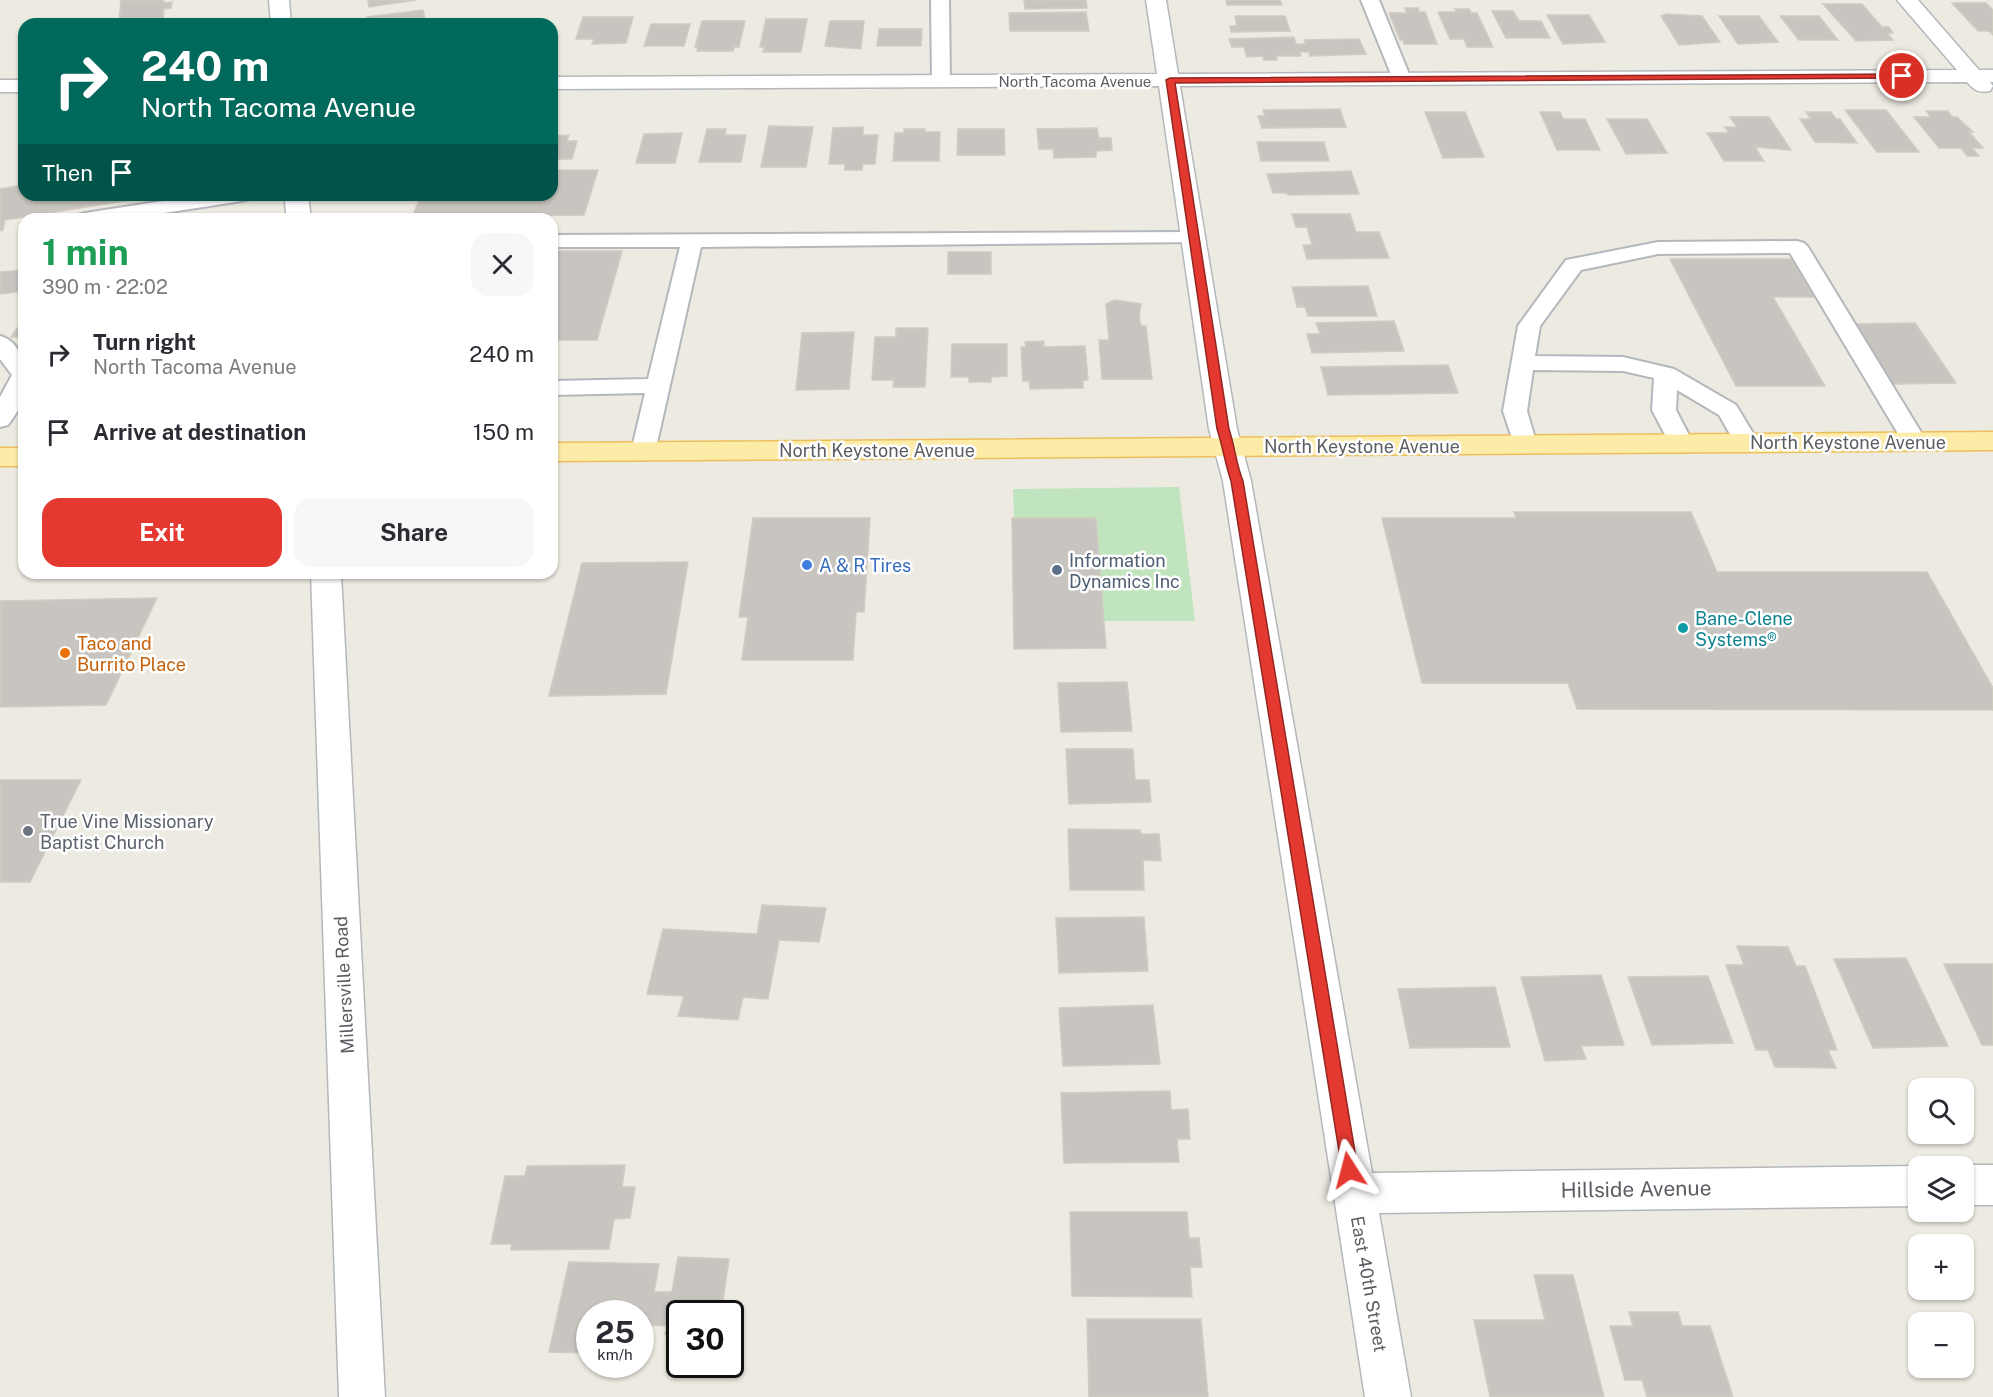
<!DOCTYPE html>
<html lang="en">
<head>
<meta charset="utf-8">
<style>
	:root { --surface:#fff; --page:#f7f7f7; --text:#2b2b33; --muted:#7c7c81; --accent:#e33931 }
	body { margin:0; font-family:"Public Sans",sans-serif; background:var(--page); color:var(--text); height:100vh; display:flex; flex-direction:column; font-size:22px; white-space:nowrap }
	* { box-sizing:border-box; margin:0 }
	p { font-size:20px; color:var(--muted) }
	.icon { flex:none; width:33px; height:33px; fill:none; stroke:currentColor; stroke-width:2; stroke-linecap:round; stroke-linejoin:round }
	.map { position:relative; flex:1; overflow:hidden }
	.panel { position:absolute; left:18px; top:213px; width:540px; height:366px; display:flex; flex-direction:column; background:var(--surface); border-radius:18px; box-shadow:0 2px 4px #0004 }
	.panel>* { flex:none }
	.hud { position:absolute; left:18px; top:18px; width:540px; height:183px; border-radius:18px; box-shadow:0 2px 4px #0004; background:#00695c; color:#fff; overflow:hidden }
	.buttons { position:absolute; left:1908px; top:1078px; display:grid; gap:12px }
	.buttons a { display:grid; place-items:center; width:66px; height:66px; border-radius:12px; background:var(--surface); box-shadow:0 2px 4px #0004; font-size:30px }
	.speed { position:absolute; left:576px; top:1300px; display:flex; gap:12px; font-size:30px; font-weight:700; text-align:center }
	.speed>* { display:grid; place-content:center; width:78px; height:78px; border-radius:50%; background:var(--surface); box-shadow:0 2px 4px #0004; line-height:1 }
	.speed small { font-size:15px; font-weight:400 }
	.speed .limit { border:3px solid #111; border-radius:9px; background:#fff; color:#111 }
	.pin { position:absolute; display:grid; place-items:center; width:51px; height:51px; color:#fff; margin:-26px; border:3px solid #fff; border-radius:50%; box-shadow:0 2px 6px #0007 }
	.me { position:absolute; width:66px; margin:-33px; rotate:351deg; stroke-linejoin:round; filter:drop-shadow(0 0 4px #0008) }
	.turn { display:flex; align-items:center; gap:21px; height:126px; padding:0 24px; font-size:27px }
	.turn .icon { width:78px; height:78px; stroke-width:2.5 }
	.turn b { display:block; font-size:42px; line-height:51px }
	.then { display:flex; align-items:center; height:57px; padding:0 24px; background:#0003; gap:12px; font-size:22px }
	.round { display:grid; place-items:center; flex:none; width:63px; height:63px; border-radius:18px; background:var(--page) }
	.head { display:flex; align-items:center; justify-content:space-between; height:102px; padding:0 24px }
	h1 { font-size:36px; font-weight:700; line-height:45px; color:#1e9e55 }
	.primary-button { display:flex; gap:12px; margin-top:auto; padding:12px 24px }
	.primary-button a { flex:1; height:69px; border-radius:18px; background:var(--accent); color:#fff; font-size:24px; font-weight:700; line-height:69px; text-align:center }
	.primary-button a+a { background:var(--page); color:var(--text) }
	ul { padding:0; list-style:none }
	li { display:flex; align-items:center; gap:18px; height:78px; padding:0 24px }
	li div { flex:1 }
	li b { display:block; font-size:22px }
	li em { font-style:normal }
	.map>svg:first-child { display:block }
	.green { fill:#c0e4be }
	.building { fill:#c8c4bf; stroke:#d1cbc0; stroke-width:1.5 }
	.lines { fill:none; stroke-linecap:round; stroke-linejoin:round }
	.service-casing { stroke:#b4b8bc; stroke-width:4 }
	.minor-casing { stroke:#b4b8bc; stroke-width:3 }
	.tertiary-casing { stroke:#b4b8bc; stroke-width:3 }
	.primary-casing { stroke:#edbf5b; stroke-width:3 }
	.service { fill:#fff; fill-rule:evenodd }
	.minor { fill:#fff; fill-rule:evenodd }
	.tertiary { fill:#fff; fill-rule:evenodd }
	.primary { fill:#fceca7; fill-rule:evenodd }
	.route { fill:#e33931; stroke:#942520; stroke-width:1.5 }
	.shop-dot { fill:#3f7fe0; stroke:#fff; stroke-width:2 }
	.service-dot { fill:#5c6f8a; stroke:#fff; stroke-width:2 }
	.culture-dot { fill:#0f9aa8; stroke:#fff; stroke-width:2 }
	.food-dot { fill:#e8710a; stroke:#fff; stroke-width:2 }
	.worship-dot { fill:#6b7280; stroke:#fff; stroke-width:2 }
	.labels { text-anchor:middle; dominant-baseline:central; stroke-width:5; stroke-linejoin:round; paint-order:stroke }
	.far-street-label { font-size:15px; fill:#5a5e62; stroke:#fff }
	.street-label { font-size:18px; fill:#5a5e62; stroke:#fff }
	.service-label { font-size:18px; fill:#4e5e75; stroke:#fff; text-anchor:start }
	.shop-label { font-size:18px; fill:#366cbe; stroke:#fff; text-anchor:start }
	.culture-label { font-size:18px; fill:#0d838f; stroke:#fff; text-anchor:start }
	.food-label { font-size:18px; fill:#c56008; stroke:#fff; text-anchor:start }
	.worship-label { font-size:18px; fill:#5b616d; stroke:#fff; text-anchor:start }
	.near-street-label { font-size:21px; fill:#5a5e62; stroke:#fff }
</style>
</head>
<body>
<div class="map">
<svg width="1993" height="1397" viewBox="0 0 1993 1397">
	<rect width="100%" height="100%" fill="#edeae2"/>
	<path class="green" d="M1179 487 1195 621H1104L1096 518H1014L1013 489Z"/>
	<path class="building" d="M121 0H164V3L172 2 171 8 164 9 163 19 119 24Z
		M368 0H416L369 7Z
		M1024 0H1086L1087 8 1025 9Z
		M1226 0H1280L1282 5H1227Z
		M1952 3H1986L1993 10V35L1989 31H1978Z
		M1823 4H1862L1882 27H1889L1893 33H1887L1893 40 1856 41Z
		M1405 8H1418L1419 12H1425L1437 44H1404L1403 40H1400L1389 13H1407Z
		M1455 9H1469L1471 13H1477L1493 47H1467L1464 39H1450L1438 12H1457Z
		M423 10 426 24H368L367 17Z
		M1492 11H1513L1519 21H1541L1550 38H1506Z
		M1086 12 1089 31H1010L1009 13Z
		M1667 14 1702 16 1720 42 1679 45 1661 16Z
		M1547 15H1589L1605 42 1563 44Z
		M1235 16H1285L1290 31 1231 32 1230 26H1237Z
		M1719 16H1759L1778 42 1738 44Z
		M1780 16H1819L1838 40H1799Z
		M583 17H633L626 43 592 44 594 39H576Z
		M766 19H807L801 52H763L764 47H760Z
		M702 21H745L739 47H734L733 51H697L698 47H695Z
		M830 21H864L861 49 825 46Z
		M651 24H690L684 46H644Z
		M879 29H922L921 46H877Z
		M1294 37 1296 44H1306L1304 40 1359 39 1366 54 1310 56 1309 52H1300L1301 56H1276L1277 60H1264L1263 56 1247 57 1244 47H1232L1229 39Z
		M1340 109 1346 127 1262 128 1258 116H1265L1263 110Z
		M1845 110H1886L1919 152H1877Z
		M1926 111H1948L1952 117H1957L1973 132H1969L1983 148H1972L1979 156H1967L1961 148H1939L1914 117H1931Z
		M1425 112H1465L1484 157 1443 158Z
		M1540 112H1560L1563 119H1585L1600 150H1557Z
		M1806 112H1831L1836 119H1840L1857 143 1815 142 1800 119H1811Z
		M1730 117H1769L1791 150 1755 147 1764 161H1724L1707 133H1729L1725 127H1737Z
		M1607 119H1647L1667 153 1626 154Z
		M769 126 813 127 806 167H761Z
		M863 127V135H878L875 164H863L862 170H845V164H829L833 128Z
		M1097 128 1099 138H1111L1112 150 1096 151V157L1054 158 1053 149H1039L1037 129Z
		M707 129H726L725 135H746L741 162H699Z
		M904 129H925V132H940L939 161H893L895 133H904Z
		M958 129H1004L1005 155H957Z
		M682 133 675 163H636L644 134Z
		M569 135 567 141H577L572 159H552V136Z
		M1257 142H1324L1329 161H1261Z
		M552 170H598L584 215 412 216 422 195H552Z
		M1351 171 1359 194 1288 195 1287 193H1273L1267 174Z
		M24 185V195H161L5 220 3 230 0 231V189Z
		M1292 214H1350L1356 232H1379L1389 258 1307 259 1303 245H1312L1307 227H1296Z
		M552 251H622L597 340H552Z
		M948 252H991V274H948Z
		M1670 259H1791L1814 297H1773L1825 386H1736Z
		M24 270V291L0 294V272Z
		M1368 286 1377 316H1308L1305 307H1297L1292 287Z
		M1114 300 1141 304 1139 318 1141 326H1146L1152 379H1102L1099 340H1109L1106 304Z
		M24 319V337H11Z
		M1394 321 1404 351 1312 353 1307 334H1320L1316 323Z
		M1915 323 1956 383 1892 384 1852 324Z
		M896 328H928L925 387H893L894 380H872L875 337H896Z
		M854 332 849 389 796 390 802 333Z
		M1044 341V347L1085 346 1088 380 1083 381V388L1030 389 1029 381H1023L1021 347H1026L1025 342Z
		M952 344H1007V376L991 377V382H969V377H951Z
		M1448 365 1458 393 1328 395 1321 367Z
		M1514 512H1691L1717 572H1927L1993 688V710L1577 709 1568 683H1422L1382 518H1516Z
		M753 518H870L864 612H856L853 660H742L748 617H739Z
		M1012 518H1096L1106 648 1014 649Z
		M688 562 666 694 549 696 582 563Z
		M157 598 106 705 0 707V601Z
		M1127 682 1132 731 1061 732 1058 683Z
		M1066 749H1133L1135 780H1149L1151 802 1069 804Z
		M0 780H81L30 882H0Z
		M1068 829 1140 830 1141 834H1159L1161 861 1143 860 1144 890H1070Z
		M762 905 826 908 819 942 779 940 768 999 743 997 738 1020 678 1016 684 996 647 994 663 929 757 934Z
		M1144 917 1148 971 1059 973 1056 918Z
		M1737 946 1788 947 1796 966H1805L1837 1050H1828L1836 1068 1775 1067 1768 1050H1756L1726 965H1744Z
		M1906 958 1948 1046 1873 1048 1834 959Z
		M1944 964H1993V1045H1982Z
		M1601 975 1624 1045 1581 1046 1586 1059 1545 1061 1521 977Z
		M1708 976 1733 1043 1652 1045 1628 977Z
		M1495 987 1510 1047 1410 1048 1398 989Z
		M1153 1005 1160 1064 1063 1066 1059 1008Z
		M1170 1091 1171 1110 1188 1109 1190 1139H1177L1179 1162 1064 1163 1061 1093Z
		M625 1165 622 1187H635L630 1218 614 1219 609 1249 511 1250 512 1244H491L505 1176H525L527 1166Z
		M1070 1212H1187L1189 1238H1199L1202 1267H1190L1192 1297 1072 1296Z
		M678 1257 729 1259 721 1314H680V1335L665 1334 668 1326 650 1325 645 1355H640V1314H590V1353L549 1352 569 1262 659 1264 654 1292H672Z
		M1534 1275H1573L1604 1397H1490L1474 1320H1545Z
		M1629 1312H1678L1682 1326H1710L1733 1397H1647L1642 1380H1625L1610 1326H1633Z
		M1087 1319H1201L1208 1397H1089Z"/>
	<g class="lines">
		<defs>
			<path id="service" d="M931 0H949L950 82 948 86H934L932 82Z
				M1361 0H1379L1411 79 1408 83H1396L1393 79Z
				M202 195H252L249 199 242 201 125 219H75L78 215 85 213Z
				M1194 232 1201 234 1204 238 1201 242 701 247 655 452 652 457 643 460 634 457 631 452 645 393 552 395V381L648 379 680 247H552V235Z
				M1797 241 1804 243 1808 247 1927 442 1924 447 1915 450 1906 447 1790 253 1658 254 1581 270 1540 326 1535 356 1623 357 1674 369 1736 405 1759 443 1756 448 1747 451 1738 448 1719 415 1677 390 1676 410 1693 443 1690 448 1681 451 1672 448 1652 410 1654 378 1623 371 1533 370 1527 411 1537 445 1534 450 1525 453 1516 450 1503 411 1518 326 1566 260 1658 242Z
				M0 336C24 342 28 375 24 396 22 405 14 417 8 425L0 427V397L12 375 0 359Z"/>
			<path id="minor" d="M1146 0H1166L1178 74 1957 70 1897 0H1918L1979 70H1993V82H1990L1993 86 1990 91C1979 93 1975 91 1967 82L1180 86 1237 429 1251 481 1372 1173 1918 1166 1920 1167 1918 1206 1379 1213 1411 1397H1365L1223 481 1209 429 1159 86 552 89V77L1157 74Z
				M0 80H24V92H0Z
				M1964 1165H1993V1205H1964V1167H1959Z"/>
			<path id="tertiary" d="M269 0H289L291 24H271Z
				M284 195H308L311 219H287Z
				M311 573H341L385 1397H339Z"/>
			<path id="primary" d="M1993 432V450L552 461V443Z
				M0 448H24V466H0Z"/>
		</defs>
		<use href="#service" class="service-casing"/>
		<use href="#minor" class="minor-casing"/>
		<use href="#tertiary" class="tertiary-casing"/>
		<use href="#primary" class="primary-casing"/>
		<use href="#service" class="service"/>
		<use href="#minor" class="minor"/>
		<use href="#tertiary" class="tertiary"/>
		<use href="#primary" class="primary"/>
	</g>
	<path class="route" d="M1902 74H1905V78L1175 83 1229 429C1235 447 1236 464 1243 481L1358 1170 1355 1176 1349 1178 1343 1176 1231 481C1225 464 1223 447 1217 429L1166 80 1170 78Z"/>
	<circle class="shop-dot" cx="807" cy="565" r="6"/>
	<circle class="service-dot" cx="1057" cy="570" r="6"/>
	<circle class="culture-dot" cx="1683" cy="628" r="6"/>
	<circle class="food-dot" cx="65" cy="653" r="6"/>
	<circle class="worship-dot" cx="28" cy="831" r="6"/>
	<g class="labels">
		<g class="far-street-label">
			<text x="1075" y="81">North Tacoma Avenue</text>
		</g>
		<g class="street-label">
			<text x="1848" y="442">North Keystone Avenue</text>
			<text x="1362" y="446">North Keystone Avenue</text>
			<text x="877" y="450">North Keystone Avenue</text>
			<text transform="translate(344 985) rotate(-93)">Millersville Road</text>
			<text transform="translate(1369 1284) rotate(80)">East 40th Street</text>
		</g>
		<g class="service-label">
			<text x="1069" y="560">Information<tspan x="1069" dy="21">Dynamics Inc</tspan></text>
		</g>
		<g class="shop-label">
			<text x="819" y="565">A &amp; R Tires</text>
		</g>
		<g class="culture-label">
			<text x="1695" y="618">Bane-Clene<tspan x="1695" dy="21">Systems®</tspan></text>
		</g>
		<g class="food-label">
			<text x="77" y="643">Taco and<tspan x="77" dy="21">Burrito Place</tspan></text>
		</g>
		<g class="worship-label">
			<text x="40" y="821">True Vine Missionary<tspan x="40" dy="21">Baptist Church</tspan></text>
		</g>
		<g class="near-street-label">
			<text transform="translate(1636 1189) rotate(-1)">Hillside Avenue</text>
		</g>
	</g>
</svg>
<div class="buttons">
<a><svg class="icon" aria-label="search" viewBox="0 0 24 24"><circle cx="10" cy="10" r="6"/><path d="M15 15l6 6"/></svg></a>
<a><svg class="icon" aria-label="layers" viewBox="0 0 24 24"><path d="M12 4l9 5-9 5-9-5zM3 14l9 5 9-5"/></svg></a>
<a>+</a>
<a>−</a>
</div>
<div class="speed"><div>25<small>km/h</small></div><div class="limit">30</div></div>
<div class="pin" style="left:1902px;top:76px;background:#d93025"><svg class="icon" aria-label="arrive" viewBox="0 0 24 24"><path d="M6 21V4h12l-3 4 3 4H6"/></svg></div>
<svg class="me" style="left:1349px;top:1170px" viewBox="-20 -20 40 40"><path d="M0-17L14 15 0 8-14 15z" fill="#e33931" stroke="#fff" stroke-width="4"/></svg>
<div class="hud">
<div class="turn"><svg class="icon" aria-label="right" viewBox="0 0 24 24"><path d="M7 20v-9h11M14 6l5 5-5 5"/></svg><div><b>240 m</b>North Tacoma Avenue</div></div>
<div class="then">Then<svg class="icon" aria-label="arrive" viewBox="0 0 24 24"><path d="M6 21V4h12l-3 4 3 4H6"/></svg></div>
</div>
<section class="panel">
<div class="head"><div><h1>1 min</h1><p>390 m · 22:02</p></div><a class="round"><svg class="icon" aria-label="close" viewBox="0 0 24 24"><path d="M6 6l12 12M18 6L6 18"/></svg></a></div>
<ul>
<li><svg class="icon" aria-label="right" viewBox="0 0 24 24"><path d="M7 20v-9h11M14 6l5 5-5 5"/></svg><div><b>Turn right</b><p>North Tacoma Avenue</p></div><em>240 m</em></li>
<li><svg class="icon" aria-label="arrive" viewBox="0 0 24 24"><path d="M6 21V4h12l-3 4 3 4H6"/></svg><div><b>Arrive at destination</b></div><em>150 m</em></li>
</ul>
<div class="primary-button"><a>Exit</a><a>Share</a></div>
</section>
</div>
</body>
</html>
